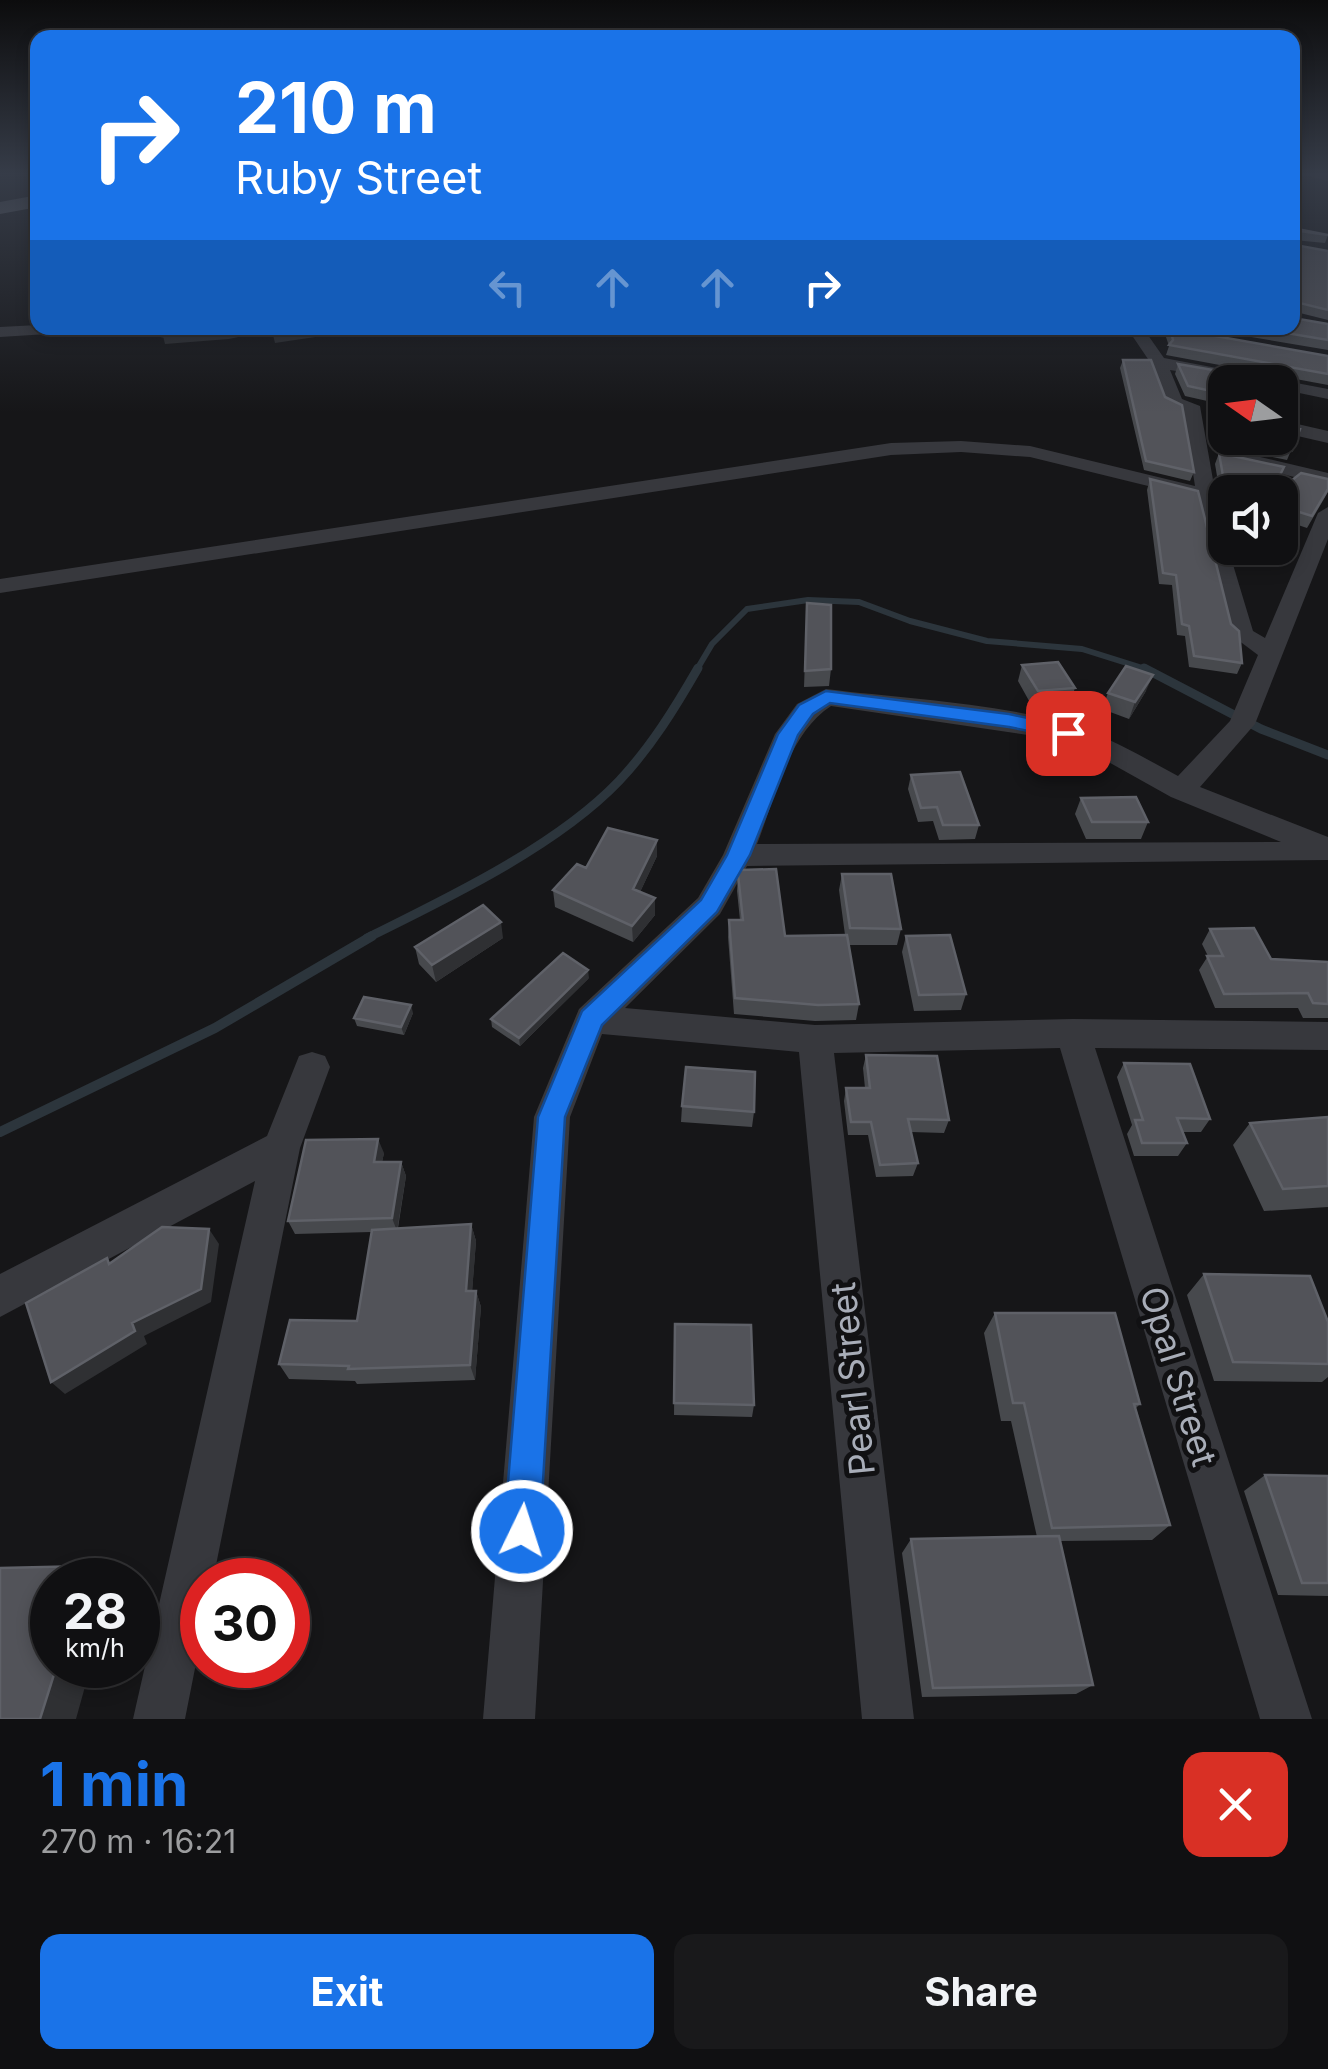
<!DOCTYPE html>
<html lang="en">
<head>
<meta charset="utf-8">
<style>
	:root { --surface:#101012; --page:#19191b; --text:#f1f3f6; --muted:#9c9d9f; --line:#303032; --accent:#1a73e8 }
	body { margin:0; font-family:Inter,sans-serif; background:var(--page); color:var(--text); height:100vh; display:flex; flex-direction:column; font-size:38px; white-space:nowrap }
	* { box-sizing:border-box; margin:0 }
	p { font-size:32px; color:var(--muted) }
	.icon { flex:none; width:55px; height:55px; fill:none; stroke:currentColor; stroke-width:2; stroke-linecap:round; stroke-linejoin:round }
	.map { position:relative; height:1719px; overflow:hidden }
	.side { display:flex; flex-direction:column; background:var(--surface); flex:1 }
	.side>* { flex:none }
	.banner { position:absolute; left:30px; top:30px; width:1270px; height:305px; border-radius:20px; box-shadow:0 5px 15px #0003,0 0 0 2px var(--line); background:#1a73e8; color:#fff; overflow:hidden }
	.needle { width:65px; rotate:284deg }
	.buttons { position:absolute; left:1208px; top:365px; display:grid; gap:20px }
	.buttons a { display:grid; place-items:center; width:90px; height:90px; border-radius:20px; background:var(--surface); box-shadow:0 5px 15px #0003,0 0 0 2px var(--line); font-size:50px }
	.speed { position:absolute; left:30px; top:1558px; display:flex; gap:20px; font-size:50px; font-weight:700; text-align:center }
	.speed>* { display:grid; place-content:center; width:130px; height:130px; border-radius:50%; background:var(--surface); box-shadow:0 5px 15px #0003,0 0 0 2px var(--line); line-height:1 }
	.speed small { font-size:25px; font-weight:400 }
	.speed .limit { border:15px solid #d22; background:#fff; color:#111 }
	.pin { position:absolute; display:grid; place-items:center; width:85px; height:85px; color:#fff; margin:-42px; border-radius:20px; box-shadow:0 5px 15px #0006 }
	.me { position:absolute; width:110px; margin:-55px; rotate:4deg; stroke-linejoin:round; filter:drop-shadow(0 0 8px #0008) }
	.turn { display:flex; align-items:center; gap:35px; height:210px; padding:0 40px; font-size:45px }
	.turn .icon { width:130px; height:130px; stroke-width:2.5 }
	.turn b { display:block; font-size:70px; line-height:85px }
	.lanes { display:flex; align-items:center; height:95px; padding:0 40px; background:#0003; justify-content:center; gap:50px; direction:ltr }
	.lanes .off { opacity:.35 }
	.round { display:grid; place-items:center; flex:none; width:105px; height:105px; border-radius:20px; background:var(--page) }
	.head { display:flex; align-items:center; justify-content:space-between; height:170px; padding:0 40px }
	h1 { font-size:60px; font-weight:700; line-height:75px; color:var(--accent) }
	.button { display:flex; gap:20px; margin-top:auto; padding:20px 40px }
	.button a { flex:1; height:115px; border-radius:20px; background:var(--accent); color:#fff; font-size:40px; font-weight:700; line-height:115px; text-align:center }
	.button a+a { background:var(--page); color:var(--text) }
	.map>svg:first-child { display:block }
	.lines { fill:none; stroke-linecap:round; stroke-linejoin:round }
	.stream-far2 { stroke:#2c353c; stroke-width:6 }
	.stream-far1 { stroke:#2c353c; stroke-width:9 }
	.stream { stroke:#2c353c; stroke-width:10 }
	.minor { fill:#37383d; fill-rule:evenodd }
	.highway { fill:#63666e; fill-rule:evenodd }
	.wall { fill:#47494d }
	.shaded-wall { fill:#2f3033 }
	.building { fill:#525359; stroke:#5f6168; stroke-width:2.5 }
	.route { fill:#1a73e8; stroke:#114b97; stroke-width:2.5 }
	.labels { text-anchor:middle; dominant-baseline:central; stroke-width:10; stroke-linejoin:round; paint-order:stroke }
	.near-street-label { font-size:35px; fill:#a8adb8; stroke:#111113 }
</style>
</head>
<body>
<div class="map">
<svg width="1328" height="1719" viewBox="0 0 1328 1719">
	<rect width="100%" height="100%" fill="#161618"/>
	<g class="lines">
		<path class="stream-far2" d="M696 671 712 644 747 609 808 600 859 602 910 621 987 641 1082 649 1152 671"/>
		<path class="stream-far1" d="M1144 668 1261 729 1328 755
			M367 938C448 898 557 846 619 781 651 747 675 708 698 668"/>
		<path class="stream" d="M0 1132 215 1028 372 936"/>
		<path class="minor" d="M1293 172 1328 173V181Z
			M38 325 72 328 64 333 0 337V327Z
			M1127 328H1143L1164 358 1328 389V399L1280 389V382H1245L1170 370 1182 399 1200 406 1225 548H1228L1253 631 1265 638 1318 513 1328 507V539L1255 724 1200 787 1328 837V860L747 866 720 914 625 1008 815 1025 1073 1019 1328 1022V1050L1095 1048 1312 1719H1260L1060 1048 834 1053 914 1719H862L799 1052 602 1034 570 1117 535 1719H483L534 1117 579 1009 698 898 723 855 775 734 797 704 826 689C905 699 1006 703 1080 728 1115 740 1146 759 1178 776L1230 721 1258 655 1230 634 1197 498 1030 457 961 452 891 455 0 593V579L891 443 961 441 1030 446 1195 486 1183 410 1166 404 1150 362ZM831 706 1062 740 1087 750 1171 797 1281 842 757 844C775 799 788 734 831 706Z
			M1280 420 1328 431V443L1280 432Z
			M1243 453 1328 473V485L1236 463 1233 459Z
			M312 1052 325 1056 330 1067 300 1148 213 1580H202V1633L185 1719H133L255 1181 0 1317V1274L267 1136 299 1056Z"/>
		<path class="highway" d="M38 195V207L0 214V202Z"/>
	</g>
	<path class="wall" d="M1292 228 1328 235 1325 243 1294 240 1295 245 1328 251V320L1292 311Z
		M1293 318 1328 324V350L1198 328H1292Z
		M1169 328 1328 356V385L1166 355 1169 346 1166 337Z
		M1123 360 1194 472 1190 481 1144 470 1120 368Z
		M1178 364 1281 382 1289 384 1285 394 1225 382V405L1185 396 1175 374Z
		M1209 409 1225 410V438H1280L1300 429 1287 460 1211 444 1206 419Z
		M1219 453 1284 467 1272 492H1247L1219 488 1215 464Z
		M1150 479 1242 663 1237 674 1189 667 1185 636 1177 635 1172 585 1159 584 1147 490Z
		M1328 479V492L1307 528 1280 519V492Z
		M807 603 831 669 829 686 804 687Z
		M1022 665 1075 688 1069 705 1033 708 1018 681Z
		M1146 691 1129 719 1102 709 1108 693Z
		M911 775 979 825 975 839 939 840 933 821 918 822 908 789Z
		M1081 798 1148 822 1141 839H1086L1075 814Z
		M657 840V856L640 892 655 915 633 942 555 907 553 890 586 868Z
		M842 874 901 929 897 945H849L859 1004 856 1020 815 1021 734 1014 728 937 729 920H740L737 891 738 875 785 936 845 935 839 890Z
		M1210 929 1271 959 1328 962V1018H1303L1298 1008H1215L1199 970 1208 956 1202 944Z
		M906 936 966 994 961 1010 914 1011 902 952Z
		M503 938 436 982 419 964 415 947Z
		M589 978 520 1046 492 1027 491 1019Z
		M413 1013 404 1035 357 1026 354 1018Z
		M866 1055 949 1120 944 1133 911 1132 918 1163 913 1176 876 1177 868 1135H848L844 1101 846 1088H865L863 1068Z
		M1124 1063 1210 1119 1201 1132H1182L1187 1143 1178 1156H1134L1127 1134 1132 1125 1117 1077Z
		M682 1106 754 1112 752 1127 681 1122Z
		M1328 1117V1207L1264 1211 1233 1145 1250 1123Z
		M384 1153 382 1162H401L406 1176 398 1228 471 1224 476 1241 472 1291H476L481 1307 475 1380 357 1384 355 1381 289 1379 279 1364 357 1321 371 1232 295 1234 288 1221Z
		M1204 1274 1328 1322V1377L1322 1382 1214 1381 1187 1295Z
		M995 1313 1140 1404 1136 1408 1170 1525 1152 1540 1060 1541 1093 1685 1076 1694 922 1697 902 1553 911 1539 1037 1537 1011 1421H1001L984 1333Z
		M675 1324 754 1405 752 1417 674 1415Z
		M1265 1475 1328 1476V1596L1278 1595 1244 1491Z"/>
	<path class="shaded-wall" d="M243 328H271V330L229 339 165 344 163 336Z
		M323 328H376L275 343 273 335Z
		M1153 675 1146 691 1129 719 1135 702Z
		M657 840V856L634 905 633 889Z
		M655 898V915L633 942 632 926Z
		M501 922 503 938 436 982 432 965Z
		M588 970 589 978 520 1046 519 1038Z
		M411 1005 413 1013 404 1035 401 1027Z
		M378 1139 384 1153 379 1176 374 1162Z
		M401 1162 406 1176 397 1231 392 1218Z
		M471 1224 476 1241 471 1307 466 1291Z
		M209 1229 219 1244 211 1302 144 1336 147 1344 65 1394 51 1382 132 1323Z
		M476 1291 481 1307 475 1380 470 1365Z
		M86 1566 108 1580H82Z
		M57 1665H91L76 1719H40Z"/>
	<path class="building" d="M1292 228 1328 235 1293 230 1295 245 1328 251V310L1296 302 1292 305Z
		M1292 313 1293 318 1328 324V340L1257 328H1292Z
		M164 328H243L226 331 163 336Z
		M271 328H323L273 335Z
		M1170 328 1328 356V374L1169 345 1173 340Z
		M1123 360H1151L1165 397 1182 405 1194 472 1146 461Z
		M1178 364 1248 376H1280L1281 382 1289 384 1280 401V382H1225V394L1188 386Z
		M1209 409 1225 410V436L1215 434Z
		M1280 424 1300 429 1292 450 1232 438H1280Z
		M1219 453 1284 467 1275 485 1223 476Z
		M1301 473 1328 479V489L1312 516 1280 506V492H1277Z
		M1150 479 1198 491 1231 624 1239 631 1242 663 1194 656 1189 626 1182 624 1176 575 1163 573Z
		M807 603 831 605V669L805 671Z
		M1058 662 1075 688 1038 691 1022 665Z
		M1126 666 1153 675 1135 702 1108 693Z
		M960 772 979 825H943L937 807 921 808 911 775Z
		M1136 797 1148 822H1092L1081 798Z
		M608 828 657 840 633 889 655 898 632 926 553 890 577 864 586 868Z
		M776 869 785 936 847 935 859 1004 818 1005 735 998 729 920H743L738 875 741 870Z
		M842 874H891L901 929 850 928Z
		M483 905 501 922 432 965 415 947Z
		M1254 928 1271 959 1328 962V1004L1313 1003 1308 993 1224 994 1207 956H1223L1210 929Z
		M950 935 966 994 919 995 906 936Z
		M563 953 588 970 519 1038 491 1019Z
		M364 997 411 1005 401 1027 354 1018Z
		M866 1055 937 1056 949 1120 908 1119 918 1163 880 1165 871 1122H851L846 1088H870Z
		M1124 1063 1190 1064 1210 1119 1177 1118 1187 1143H1142L1135 1120H1143Z
		M686 1067 755 1072 754 1112 682 1106Z
		M1328 1117V1186L1283 1189 1250 1123Z
		M378 1139 374 1162H401L392 1218 288 1221 306 1140Z
		M471 1224 466 1291H476L470 1365 348 1369 349 1366 279 1364 290 1320 357 1321 372 1230Z
		M162 1227 209 1229 201 1289 132 1323 135 1331 51 1382 26 1303 107 1258 109 1264Z
		M1204 1274 1310 1276 1328 1322V1364L1233 1362Z
		M995 1313H1115L1140 1404H1134L1170 1525 1052 1528 1024 1403H1013Z
		M675 1324 751 1325 754 1405 674 1403Z
		M1265 1475 1328 1476V1583H1302Z
		M1059 1536 1093 1685 933 1688 911 1539Z
		M86 1566 82 1580H52V1665H57L40 1719H0V1568Z"/>
	<linearGradient id="sky" x2="0" y2="1"><stop stop-color="#0c0c0d"/><stop offset="0.42" stop-color="#363c48"/><stop offset="1" stop-color="#363c48" stop-opacity="0"/></linearGradient>
	<rect width="1328" height="413" fill="url(#sky)"/>
	<path class="route" d="M826 691 1009 714 1075 728 1078 733 1068 739 1009 727 830 703 813 714 798 735 750 855 717 912 602 1025 565 1117 540 1531 535 1544 522 1549 509 1544 504 1531 538 1117 582 1011 701 900 727 855 778 734 799 705Z"/>
	<g class="labels">
		<g class="near-street-label">
			<text transform="translate(1179 1376) rotate(73)">Opal Street</text>
			<text transform="translate(852 1379) rotate(-96)">Pearl Street</text>
		</g>
	</g>
</svg>
<div class="buttons">
<a><svg class="needle" viewBox="-14 -14 28 28"><path d="M0-13l5 13h-10z" fill="#e53935"/><path d="M0 13l5-13h-10z" fill="#9c9d9f"/></svg></a>
<a><svg class="icon" aria-label="sound" viewBox="0 0 24 24"><path d="M4 9h4l5-4v14l-5-4H4zM17 9q2 3 0 6"/></svg></a>
</div>
<div class="speed"><div>28<small>km/h</small></div><div class="limit">30</div></div>
<div class="pin" style="left:1068px;top:733px;background:#d93025"><svg class="icon" aria-label="arrive" viewBox="0 0 24 24"><path d="M6 21V4h12l-3 4 3 4H6"/></svg></div>
<svg class="me" style="left:522px;top:1531px" viewBox="-20 -20 40 40"><circle r="17" fill="#1a73e8" stroke="#fff" stroke-width="3"/><path d="M0-11L8 9 0 5-8 9z" fill="#fff"/></svg>
<div class="banner">
<div class="turn"><svg class="icon" aria-label="right" viewBox="0 0 24 24"><path d="M7 20v-9h11M14 6l5 5-5 5"/></svg><div><b>210 m</b>Ruby Street</div></div>
<div class="lanes"><svg class="icon off" aria-label="left" viewBox="0 0 24 24"><path d="M17 20v-9H6M10 6l-5 5 5 5"/></svg><svg class="icon off" aria-label="ahead" viewBox="0 0 24 24"><path d="M12 20V5M6 11l6-6 6 6"/></svg><svg class="icon off" aria-label="ahead" viewBox="0 0 24 24"><path d="M12 20V5M6 11l6-6 6 6"/></svg><svg class="icon" aria-label="right" viewBox="0 0 24 24"><path d="M7 20v-9h11M14 6l5 5-5 5"/></svg></div>
</div>
</div>
<section class="side">
<div class="head"><div><h1>1 min</h1><p>270 m · 16:21</p></div><a class="round" style="background:#d93025;color:#fff"><svg class="icon" aria-label="close" viewBox="0 0 24 24"><path d="M6 6l12 12M18 6L6 18"/></svg></a></div>
<div class="button"><a>Exit</a><a>Share</a></div>
</section>
</body>
</html>
